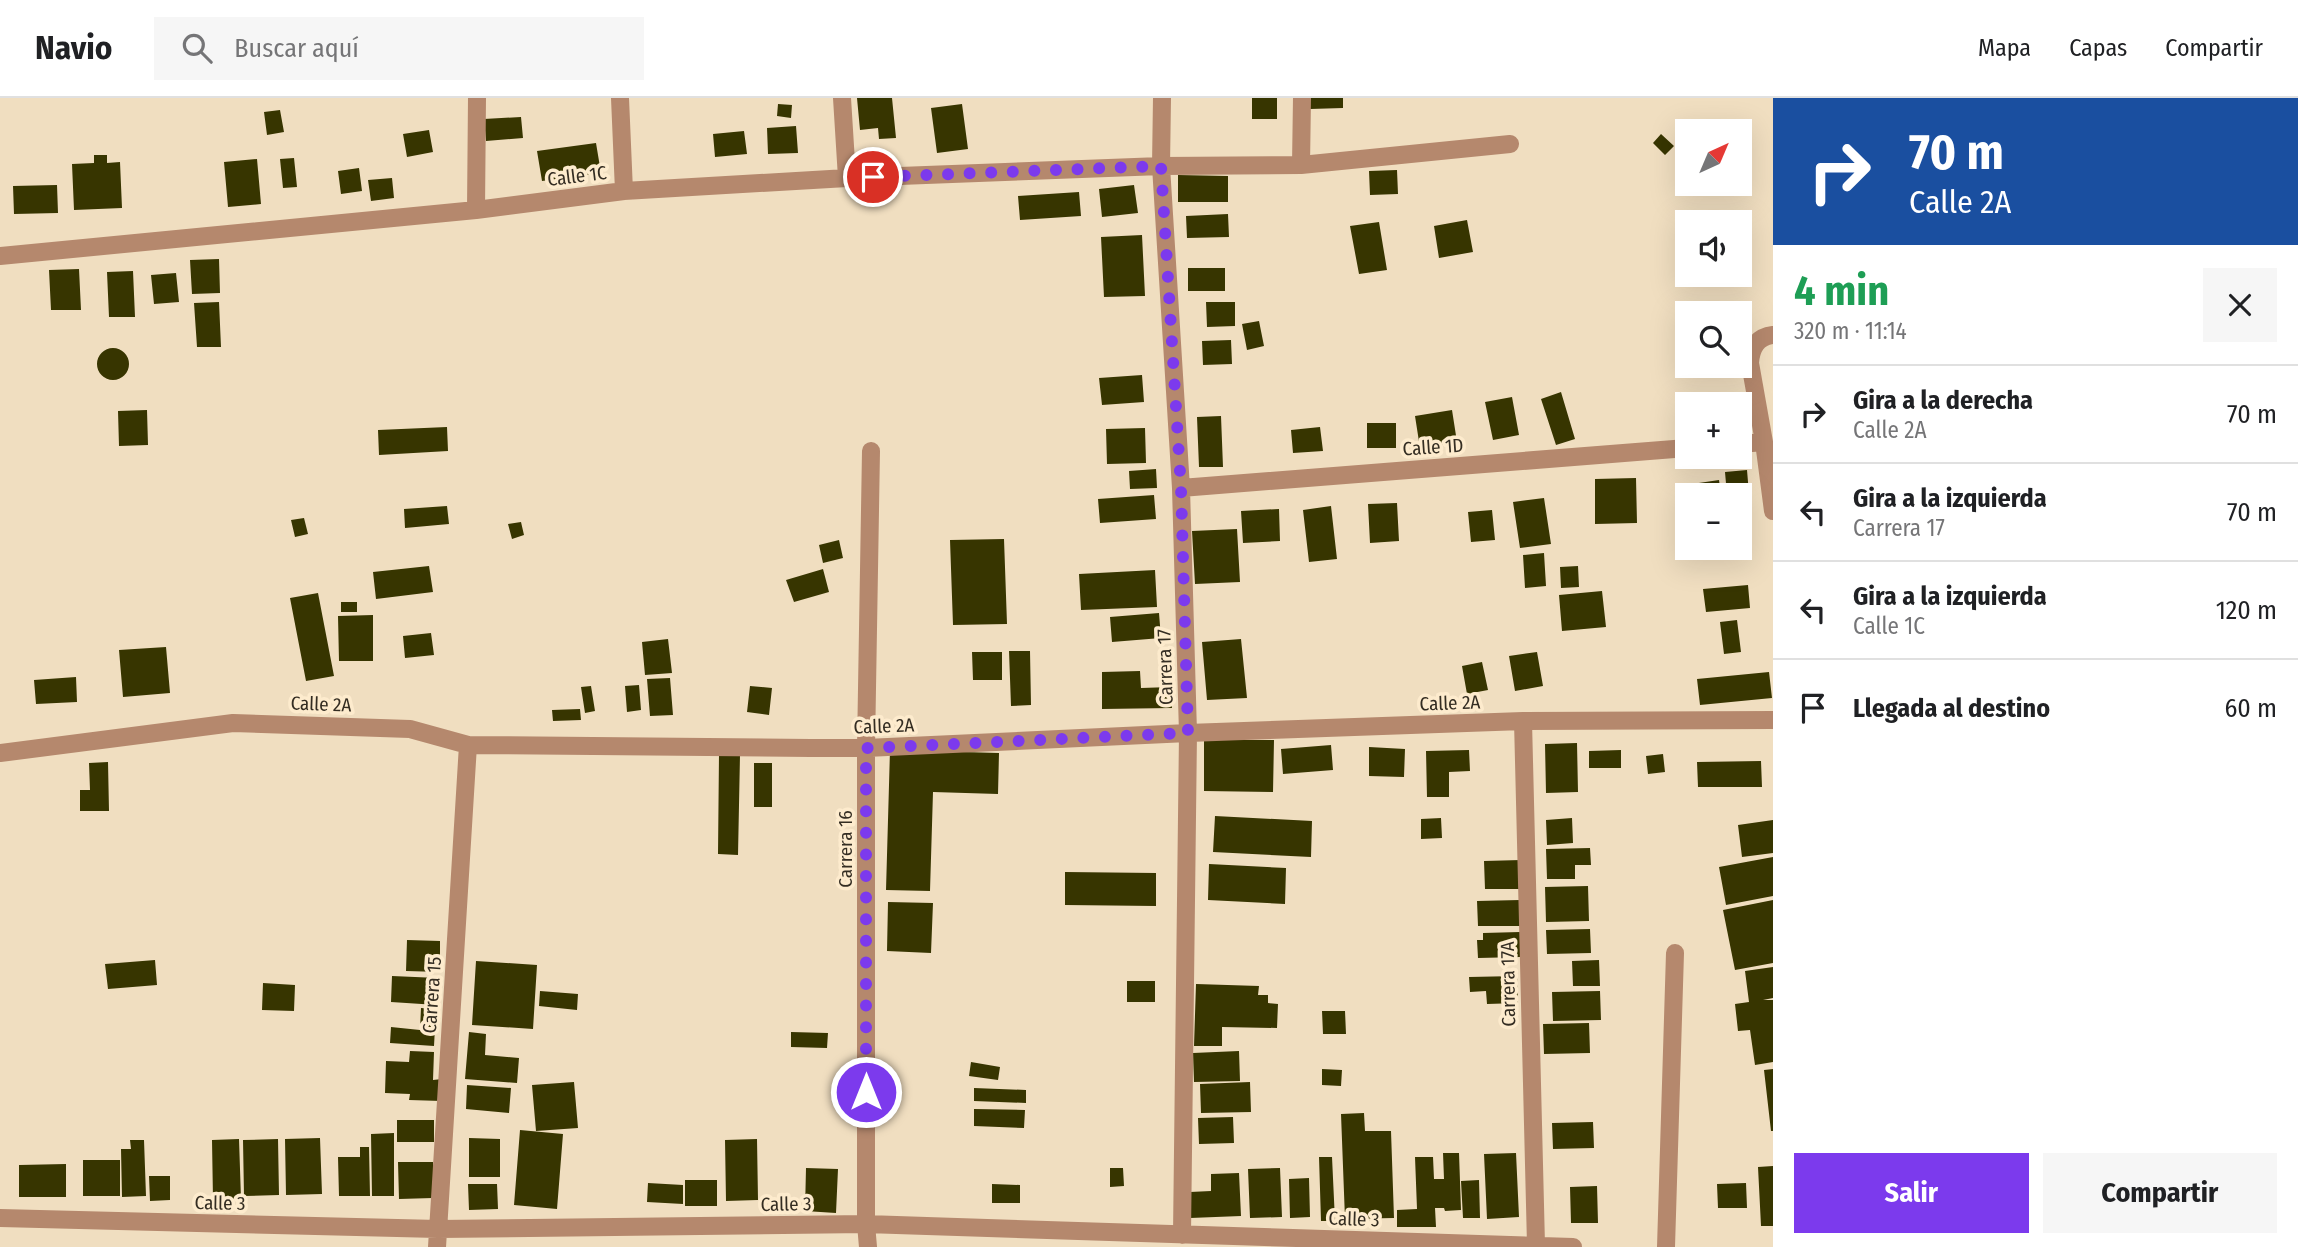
<!DOCTYPE html>
<html lang="es">
<head>
<meta charset="utf-8">
<style>
	:root { --surface:#fff; --page:#f6f6f6; --text:#202124; --muted:#757577; --line:#e0e0e0; --accent:#7c3aed }
	body { margin:0; font-family:"Fira Sans Condensed",sans-serif; background:var(--page); color:var(--text); height:100vh; display:flex; flex-direction:column; font-size:26px; white-space:nowrap }
	* { box-sizing:border-box; margin:0 }
	p { font-size:23px; color:var(--muted) }
	.icon { flex:none; width:38px; height:38px; fill:none; stroke:currentColor; stroke-width:2; stroke-linecap:round; stroke-linejoin:round }
	.map { position:relative; flex:1; overflow:hidden }
	.details { display:flex; flex-direction:column; background:var(--surface); width:525px }
	.details>* { flex:none }
	.hud { background:#1a4fa0; color:#fff; overflow:hidden }
	.needle { width:46px; rotate:44deg }
	.tools { position:absolute; left:1675px; top:21px; display:grid; gap:14px }
	.tools a { display:grid; place-items:center; width:77px; height:77px; border-radius:0px; background:var(--surface); box-shadow:0 7px 28px #0002; font-size:35px }
	.pin { position:absolute; display:grid; place-items:center; width:60px; height:60px; color:#fff; margin:-30px; border:4px solid #fff; border-radius:50%; box-shadow:0 2px 7px #0007 }
	.me { position:absolute; width:77px; margin:-38px; rotate:0deg; stroke-linejoin:round; filter:drop-shadow(0 0 5px #0008) }
	.turn { display:flex; align-items:center; gap:24px; height:147px; padding:0 21px; font-size:32px }
	.turn .icon { width:91px; height:91px; stroke-width:2.5 }
	.turn b { display:block; font-size:49px; line-height:60px }
	.round { display:grid; place-items:center; flex:none; width:74px; height:74px; border-radius:0px; background:var(--page) }
	.headline { display:flex; align-items:center; justify-content:space-between; height:119px; padding:0 21px }
	h1 { font-size:42px; font-weight:700; line-height:52px; color:#1e9e55 }
	.button { display:flex; gap:14px; margin-top:auto; padding:14px 21px }
	.button a { flex:1; height:80px; border-radius:0px; background:var(--accent); color:#fff; font-size:28px; font-weight:700; line-height:80px; text-align:center }
	.button a+a { background:var(--page); color:var(--text) }
	ul { padding:0; list-style:none }
	li { display:flex; align-items:center; gap:21px; height:98px; padding:0 21px; border-top:2px solid var(--line) }
	li div { flex:1 }
	li b { display:block; font-size:26px }
	li em { font-style:normal }
	header { display:flex; align-items:center; gap:42px; box-sizing:border-box; height:98px; padding:0 35px; background:var(--surface); border-bottom:2px solid var(--line) }
	header strong { font-size:33px }
	nav { display:flex; gap:38px; margin-inline-start:auto; font-size:24px }
	.search { width:490px; height:63px; background:var(--page); display:flex; align-items:center; gap:18px; box-sizing:border-box; padding:0 24px; border-radius:0px; color:var(--muted); font-size:26px }
	main { display:flex; flex:1; min-height:0 }
	.map>svg:first-child { display:block }
	.building { fill:#373500 }
	.lines { fill:none; stroke-linecap:round; stroke-linejoin:round }
	.minor { stroke:#b5886d; stroke-width:18 }
	.route { stroke:#7c3aed; stroke-width:12; stroke-dasharray:0 21.6 }
	.labels { text-anchor:middle; dominant-baseline:central; stroke-width:7; stroke-linejoin:round; paint-order:stroke }
	.street-label { font-size:19px; fill:#342d22; stroke:#fdebcd }
</style>
</head>
<body>
<header>
<strong>Navio</strong>
<div class="search"><svg class="icon" aria-label="search" viewBox="0 0 24 24"><circle cx="10" cy="10" r="6"/><path d="M15 15l6 6"/></svg>Buscar aquí</div>
<nav><a>Mapa</a><a>Capas</a><a>Compartir</a></nav>
</header>
<main>
<div class="map">
<svg width="1773" height="1149" viewBox="0 0 1773 1149">
	<rect width="100%" height="100%" fill="#f0dec0"/>
	<path class="building" d="M857 0H892L896 40 879 41 878 30 860 32Z
		M1252 0H1277V21H1252Z
		M1310 0H1343V10L1310 11Z
		M778 6 792 7 791 20 777 18Z
		M962 6 968 51 937 55 931 10Z
		M280 12 284 34 267 37 264 14Z
		M521 19 523 40 486 43 484 21Z
		M796 28 798 55 768 56 767 30Z
		M429 32 433 54 407 59 403 36Z
		M744 33 747 56 715 59 713 36Z
		M1661 36 1674 48 1665 57 1653 45Z
		M596 45 601 75 542 83 537 53Z
		M94 57H107V65L120 64 122 110 74 112 72 66 94 65Z
		M294 60 297 89 283 90 280 61Z
		M257 61 261 106 228 109 224 64Z
		M359 70 362 93 341 96 338 73Z
		M1397 72 1398 96 1370 97 1369 73Z
		M1178 77 1228 78V104H1178Z
		M392 80 394 100 371 103 368 82Z
		M57 87 58 115 14 116 13 88Z
		M1134 87 1138 115 1102 119 1099 91Z
		M1079 94 1081 118 1020 122 1018 98Z
		M1228 116 1229 139 1187 140 1186 118Z
		M1467 122 1473 154 1439 160 1434 128Z
		M1379 124 1387 172 1359 176 1350 128Z
		M1142 137 1145 198 1104 199 1101 139Z
		M219 161 220 195 192 196 190 162Z
		M1188 170H1225V193H1188Z
		M79 171 81 212H51L49 172Z
		M133 173 135 219H109L107 174Z
		M176 175 179 204 154 206 151 177Z
		M219 204 221 249H197L194 205Z
		M1206 204H1235V228L1207 229Z
		M1259 223 1264 248 1247 252 1242 226Z
		M1231 242 1232 266 1203 267 1202 243Z
		M97 266a16 16 0 1 1 32 0a16 16 0 1 1-32 0Z
		M1142 277 1144 304 1102 307 1099 280Z
		M1561 294 1575 341 1556 347 1541 301Z
		M1512 299 1519 337 1493 342 1485 304Z
		M147 312 148 347 119 348 118 313Z
		M1452 312 1457 344 1420 350 1415 318Z
		M1221 318 1223 369H1199L1197 319Z
		M1367 325H1396V350H1367Z
		M447 329 448 353 379 357 378 332Z
		M1320 329 1323 353 1293 355 1291 332Z
		M1145 330 1146 365 1107 366 1106 331Z
		M1156 371 1157 390 1130 391 1129 373Z
		M1747 372 1750 408 1740 409V397H1727L1725 374Z
		M1636 380 1637 425 1595 426V381Z
		M1719 382 1721 397H1693L1692 386Z
		M1154 397 1156 421 1100 425 1098 401Z
		M1544 400 1551 446 1520 450 1513 404Z
		M1397 405 1399 443 1370 445 1368 406Z
		M447 408 449 426 405 430 404 411Z
		M1331 408 1337 461 1309 464 1303 412Z
		M1279 411 1280 443 1243 445 1241 413Z
		M1492 412 1495 442 1471 444 1468 414Z
		M1747 413 1750 445 1740 446V414Z
		M304 420 308 436 295 439 291 422Z
		M521 424 524 437 512 441 508 426Z
		M1237 431 1240 484 1195 486 1192 433Z
		M1004 441 1007 526 953 527 950 442Z
		M839 442 843 460 823 465 819 447Z
		M1544 455 1546 488 1525 490 1523 457Z
		M429 468 433 494 376 501 373 474Z
		M1578 468 1579 489 1561 490 1560 469Z
		M823 471 829 494 794 504 786 482Z
		M1155 472 1157 509 1081 512 1079 476Z
		M1748 487 1750 510 1706 514 1703 491Z
		M1602 493 1606 529 1562 533 1559 497Z
		M318 495 334 578 306 583 290 500Z
		M341 504H357V514H341Z
		M1159 515 1161 540 1112 544 1110 519Z
		M373 517V563H339L338 518Z
		M1737 522 1741 554 1724 556 1720 524Z
		M431 535 434 557 405 560 403 538Z
		M668 541 672 575 645 577 642 544Z
		M1241 541 1247 600 1207 602 1202 544Z
		M166 549 170 595 123 599 119 552Z
		M1009 553H1030L1031 607 1011 608Z
		M972 554H1002V582H973Z
		M1537 554 1543 588 1515 593 1509 558Z
		M1482 564 1488 592 1467 596 1462 568Z
		M1140 573 1141 590 1171 589 1172 610 1102 611V574Z
		M1769 574 1772 600 1700 607 1697 581Z
		M76 579 77 604 36 606 34 582Z
		M670 580 673 617 650 618 647 581Z
		M639 587 641 612 627 614 625 588Z
		M591 588 595 613 585 615 581 589Z
		M750 588 772 590 769 617 747 614Z
		M580 611 581 622 553 623 552 612Z
		M1204 642H1274L1273 694 1204 693Z
		M1577 645 1578 694 1546 695 1545 646Z
		M1331 647 1333 672 1283 676 1281 651Z
		M1369 649 1405 651 1404 679 1369 678Z
		M890 652 999 655 998 696 933 694 930 793 886 792Z
		M1469 652 1470 673 1449 674V699H1427L1426 653Z
		M1621 652V670H1589V653Z
		M719 656 740 657 738 757 718 756Z
		M1663 656 1665 674 1648 676 1646 658Z
		M1761 663 1762 689H1698L1697 664Z
		M108 664 109 713H80V692H90L89 665Z
		M754 665H772V709H754Z
		M1215 718 1312 723 1311 759 1213 754Z
		M1441 720 1442 740 1421 741V721Z
		M1572 720 1573 745 1547 747 1546 722Z
		M1773 722V755L1742 759 1738 727Z
		M1590 750 1591 767H1575V781H1547L1546 751Z
		M1773 759V798L1726 807 1719 769Z
		M1521 762 1522 791H1485L1484 763Z
		M1209 766 1286 770 1285 806 1208 802Z
		M1065 774 1156 775V808L1065 807Z
		M1588 788 1589 823 1546 824 1545 789Z
		M1520 802 1521 828H1478L1477 803Z
		M1773 802V865L1735 872 1723 812Z
		M888 804 933 805 931 855 887 853Z
		M1590 831 1591 855 1547 856 1546 832Z
		M1520 834V859L1478 860 1477 842H1483V835Z
		M407 842 440 843V874L406 873Z
		M155 862 157 887 108 891 105 866Z
		M1599 862 1600 888H1573L1572 863Z
		M476 863 537 867 533 931 472 927Z
		M1773 869V900L1763 902H1773V964L1755 967 1750 932 1738 933 1735 906 1749 904 1745 873Z
		M392 878 438 880 437 907 391 904Z
		M1517 878 1518 905 1487 906 1486 893 1470 894 1469 879Z
		M1127 883H1155V904H1127Z
		M263 885 295 887 294 913 262 912Z
		M1196 886 1259 888 1258 897H1268V905L1278 906 1277 930 1222 929V948H1194Z
		M540 893 578 896 577 912 539 908Z
		M1600 893 1601 922 1553 923 1552 894Z
		M421 910 436 911 434 948 390 945 391 929 420 932Z
		M1322 913H1345L1346 936H1323Z
		M1589 925 1590 955 1544 956 1543 926Z
		M469 934 486 936 485 957 519 960 517 985 465 981Z
		M791 934 828 935 827 950 791 949Z
		M410 953 434 954 433 982 442 981V1003L409 1002 410 996 385 995 386 963 409 964Z
		M1239 953 1240 983 1194 984 1193 955Z
		M971 964 1000 969 998 982 969 978Z
		M1322 971 1342 972 1341 988 1322 987Z
		M1773 971V1033H1771L1764 972Z
		M574 984 578 1030 536 1033 532 987Z
		M1250 984 1251 1014 1201 1015 1200 986Z
		M467 987 511 990 509 1015 466 1011Z
		M974 990 1026 992V1005L974 1003Z
		M974 1011 1025 1012 1024 1030 974 1028Z
		M1364 1015 1365 1033H1391L1394 1120 1345 1121 1341 1016Z
		M1233 1019 1234 1045 1199 1046 1198 1020Z
		M397 1022H434V1044H397Z
		M1593 1024 1594 1050 1553 1051 1552 1025Z
		M520 1032 563 1036 557 1111 514 1107Z
		M394 1035V1098H372L371 1036Z
		M320 1040 322 1096 286 1097 285 1041Z
		M469 1040 500 1041V1079H469Z
		M239 1041 241 1101 213 1102 212 1042Z
		M278 1041 279 1097 244 1098 243 1042Z
		M757 1041 758 1102 726 1103 725 1042Z
		M130 1042H144L146 1098 122 1099 121 1051H131Z
		M360 1049H369L370 1098H339L338 1059H360Z
		M1443 1055H1459L1461 1112 1445 1113 1444 1110H1435L1436 1129H1397V1112L1417 1111 1415 1059H1433L1434 1081H1444Z
		M1516 1055 1519 1119 1487 1121 1484 1056Z
		M1319 1059H1332L1335 1123H1321Z
		M83 1062H120V1098H83Z
		M398 1064H433V1100L399 1101Z
		M66 1066V1099H19V1067Z
		M1773 1068V1128H1761L1758 1069Z
		M806 1070 838 1071 836 1115 805 1113Z
		M1110 1070H1123L1124 1088 1110 1089Z
		M1280 1070 1282 1119 1250 1120 1248 1071Z
		M1239 1075 1241 1118 1190 1120V1094L1211 1093V1076Z
		M149 1078H170V1102L150 1103Z
		M1309 1080 1310 1119 1290 1120 1289 1081Z
		M685 1082H717V1108H685Z
		M1479 1082 1480 1120H1463L1461 1083Z
		M648 1085 683 1087V1106L647 1104Z
		M1746 1085 1747 1110H1718L1717 1086Z
		M468 1086H497L498 1111 469 1112Z
		M992 1086 1020 1087V1105H992Z
		M1597 1088 1598 1125H1571L1570 1089Z"/>
	<g class="lines">
		<path class="minor" d="M620 0 624 93
			M842 0 847 80
			M1162 0 1161 68 1181 390 1188 635 1182 1137
			M1301 67 1302 0
			M476 112 477 0
			M0 158 476 112 624 93 847 80 1161 68 1301 67 1510 46
			M1773 237C1757 239 1751 250 1750 265L1764 344 1773 413
			M1740 346 1764 344
			M1181 390 1687 350
			M1523 623 1536 1147
			M0 655 233 625 410 631 468 647 811 650H866L1188 635 1523 623 1773 622
			M0 1120 438 1131 866 1126 1573 1149
			M437 1149 468 647
			M868 1149 866 1126V650L871 353
			M1666 1149 1675 855"/>
	</g>
	<g class="lines">
		<path class="route" d="M866 994V650L1188 635 1181 390 1161 68 873 79"/>
	</g>
	<g class="labels">
		<g class="street-label">
			<text transform="translate(577 78) rotate(-7)">Calle 1C</text>
			<text transform="translate(1433 349) rotate(-4)">Calle 1D</text>
			<text transform="translate(1165 569) rotate(-92)">Carrera 17</text>
			<text transform="translate(1450 605) rotate(-2)">Calle 2A</text>
			<text transform="translate(321 606) rotate(2)">Calle 2A</text>
			<text transform="translate(884 628) rotate(-2)">Calle 2A</text>
			<text transform="translate(845 751) rotate(-90)">Carrera 16</text>
			<text transform="translate(1508 886) rotate(-91)">Carrera 17A</text>
			<text transform="translate(432 897) rotate(-86)">Carrera 15</text>
			<text transform="translate(220 1105) rotate(1)">Calle 3</text>
			<text transform="translate(786 1106) rotate(-1)">Calle 3</text>
			<text transform="translate(1354 1121) rotate(2)">Calle 3</text>
		</g>
	</g>
</svg>
<div class="tools">
<a><svg class="needle" viewBox="-14 -14 28 28"><path d="M0-13l5 13h-10z" fill="#e53935"/><path d="M0 13l5-13h-10z" fill="#757577"/></svg></a>
<a><svg class="icon" aria-label="sound" viewBox="0 0 24 24"><path d="M4 9h4l5-4v14l-5-4H4zM17 9q2 3 0 6"/></svg></a>
<a><svg class="icon" aria-label="search" viewBox="0 0 24 24"><circle cx="10" cy="10" r="6"/><path d="M15 15l6 6"/></svg></a>
<a>+</a>
<a>−</a>
</div>
<div class="pin" style="left:873px;top:79px;background:#d93025"><svg class="icon" aria-label="arrive" viewBox="0 0 24 24"><path d="M6 21V4h12l-3 4 3 4H6"/></svg></div>
<svg class="me" style="left:866px;top:994px" viewBox="-20 -20 40 40"><circle r="17" fill="#7c3aed" stroke="#fff" stroke-width="3"/><path d="M0-11L8 9 0 5-8 9z" fill="#fff"/></svg>
</div>
<section class="details">
<div class="hud">
<div class="turn"><svg class="icon" aria-label="right" viewBox="0 0 24 24"><path d="M7 20v-9h11M14 6l5 5-5 5"/></svg><div><b>70 m</b>Calle 2A</div></div>
</div>
<div class="headline"><div><h1>4 min</h1><p>320 m · 11:14</p></div><a class="round"><svg class="icon" aria-label="close" viewBox="0 0 24 24"><path d="M6 6l12 12M18 6L6 18"/></svg></a></div>
<ul>
<li><svg class="icon" aria-label="right" viewBox="0 0 24 24"><path d="M7 20v-9h11M14 6l5 5-5 5"/></svg><div><b>Gira a la derecha</b><p>Calle 2A</p></div><em>70 m</em></li>
<li><svg class="icon" aria-label="left" viewBox="0 0 24 24"><path d="M17 20v-9H6M10 6l-5 5 5 5"/></svg><div><b>Gira a la izquierda</b><p>Carrera 17</p></div><em>70 m</em></li>
<li><svg class="icon" aria-label="left" viewBox="0 0 24 24"><path d="M17 20v-9H6M10 6l-5 5 5 5"/></svg><div><b>Gira a la izquierda</b><p>Calle 1C</p></div><em>120 m</em></li>
<li><svg class="icon" aria-label="arrive" viewBox="0 0 24 24"><path d="M6 21V4h12l-3 4 3 4H6"/></svg><div><b>Llegada al destino</b></div><em>60 m</em></li>
</ul>
<div class="button"><a>Salir</a><a>Compartir</a></div>
</section>
</main>
</body>
</html>
